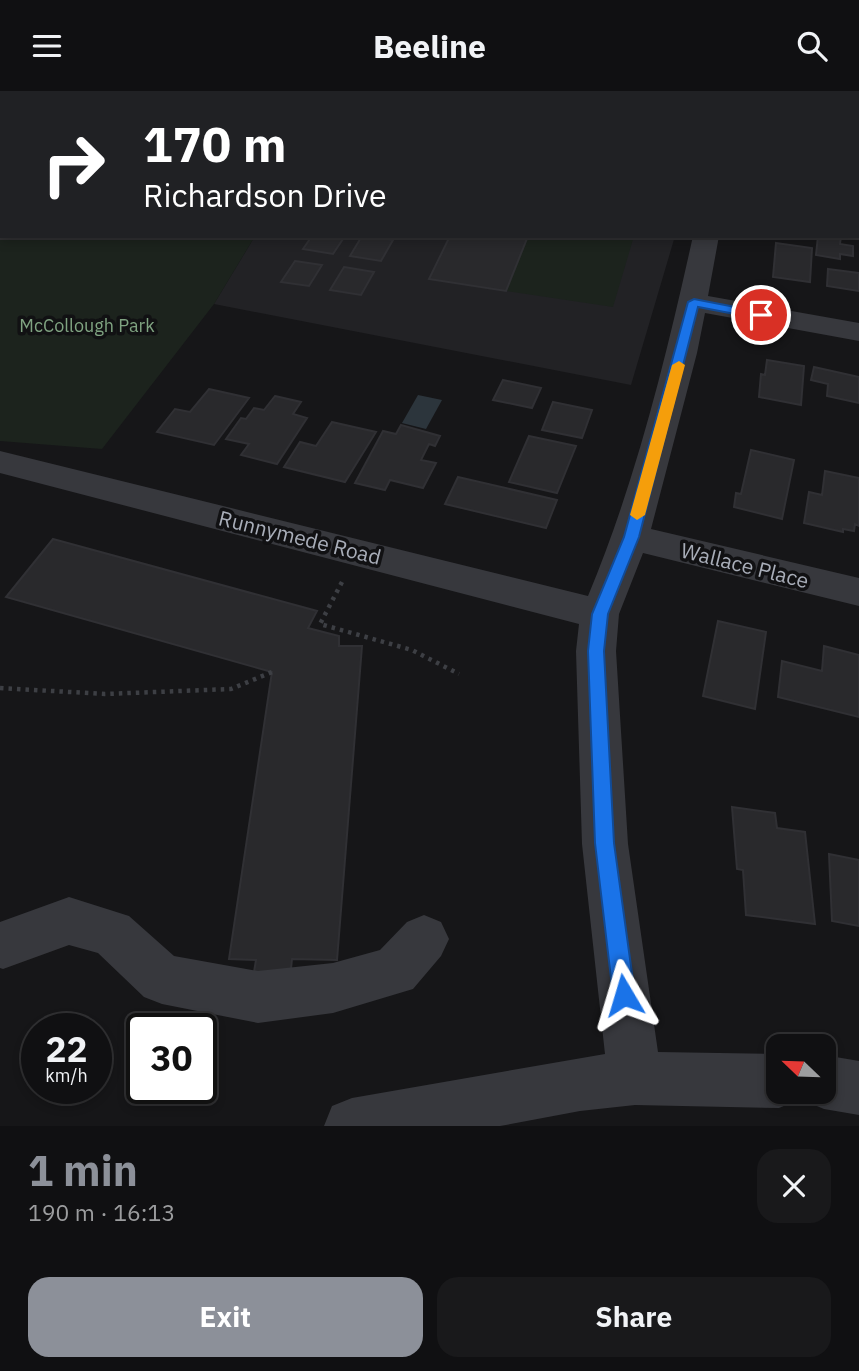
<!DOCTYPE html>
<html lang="en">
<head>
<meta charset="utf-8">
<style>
	:root { --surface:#101012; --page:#19191b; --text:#f1f3f6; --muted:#9c9d9f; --line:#303032; --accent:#8c9099 }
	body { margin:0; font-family:"IBM Plex Sans",sans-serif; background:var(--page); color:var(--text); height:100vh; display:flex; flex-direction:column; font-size:26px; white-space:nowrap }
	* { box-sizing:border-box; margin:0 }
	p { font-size:23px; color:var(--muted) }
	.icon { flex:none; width:38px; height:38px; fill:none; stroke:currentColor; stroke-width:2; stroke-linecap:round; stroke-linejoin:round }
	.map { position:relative; height:1035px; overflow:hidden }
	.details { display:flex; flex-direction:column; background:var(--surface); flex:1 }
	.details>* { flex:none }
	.hud { position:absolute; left:0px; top:0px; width:859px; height:147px; box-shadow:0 4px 10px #0003,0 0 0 2px var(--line); background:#202124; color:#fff; overflow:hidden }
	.needle { width:46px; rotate:293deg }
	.buttons { position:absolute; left:766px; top:943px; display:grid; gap:14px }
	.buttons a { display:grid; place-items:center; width:70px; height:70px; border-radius:14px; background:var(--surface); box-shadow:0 4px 10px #0003,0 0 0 2px var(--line); font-size:35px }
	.speed { position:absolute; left:21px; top:922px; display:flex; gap:14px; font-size:35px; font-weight:700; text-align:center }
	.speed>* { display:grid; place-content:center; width:91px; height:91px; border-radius:50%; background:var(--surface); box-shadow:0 4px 10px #0003,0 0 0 2px var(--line); line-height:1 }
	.speed small { font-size:18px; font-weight:400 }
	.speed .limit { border:4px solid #111; border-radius:10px; background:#fff; color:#111 }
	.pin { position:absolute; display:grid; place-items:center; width:60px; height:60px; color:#fff; margin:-30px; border:4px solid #fff; border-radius:50%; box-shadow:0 2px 7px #0007 }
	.me { position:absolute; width:77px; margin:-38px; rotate:353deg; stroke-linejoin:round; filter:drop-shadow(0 0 5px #0008) }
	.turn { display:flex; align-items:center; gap:24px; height:147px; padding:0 28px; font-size:32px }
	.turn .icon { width:91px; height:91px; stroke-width:2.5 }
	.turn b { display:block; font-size:49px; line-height:60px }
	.round { display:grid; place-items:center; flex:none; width:74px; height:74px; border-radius:21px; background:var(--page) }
	.overview { display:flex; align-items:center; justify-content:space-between; height:119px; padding:0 28px }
	h1 { font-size:42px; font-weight:800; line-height:52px; color:var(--accent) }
	.button { display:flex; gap:14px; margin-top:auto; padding:14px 28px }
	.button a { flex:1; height:80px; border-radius:21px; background:var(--accent); color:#fff; font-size:28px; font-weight:800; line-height:80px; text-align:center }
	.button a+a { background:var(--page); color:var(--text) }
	header { display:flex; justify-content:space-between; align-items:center; height:91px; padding:0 28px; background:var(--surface); font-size:32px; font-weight:800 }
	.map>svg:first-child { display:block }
	.built { fill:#222225 }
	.green { fill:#1c231d }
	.water { fill:#2c353c }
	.building { fill:#29292c; stroke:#303034; stroke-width:2 }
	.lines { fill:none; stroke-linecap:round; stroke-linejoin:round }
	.path { stroke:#3d3f44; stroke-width:4.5; stroke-dasharray:3.5 5; stroke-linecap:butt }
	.minor { fill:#37383d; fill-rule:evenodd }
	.route { fill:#1a73e8; stroke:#114b97; stroke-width:2 }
	.slow { fill:#f59e0b }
	.labels { text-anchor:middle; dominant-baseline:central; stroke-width:7; stroke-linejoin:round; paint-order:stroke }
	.far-park-label { font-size:18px; fill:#7fa381; stroke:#111113 }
	.street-label { font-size:21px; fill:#a8adb8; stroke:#111113 }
</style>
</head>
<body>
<header><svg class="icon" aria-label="menu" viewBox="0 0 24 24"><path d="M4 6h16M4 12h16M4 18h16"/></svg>Beeline<svg class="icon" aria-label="search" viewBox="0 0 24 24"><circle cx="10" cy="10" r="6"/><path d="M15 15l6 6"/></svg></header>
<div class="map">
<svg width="859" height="1035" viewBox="0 0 859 1035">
	<rect width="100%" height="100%" fill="#161618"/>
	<path class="built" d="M344 0H619L633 2H343Z
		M255 145H675L631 294 214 213Z"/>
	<path class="green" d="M0 0H344L2 2V145H255L214 213 102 358 0 350Z
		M528 145H634L613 216 506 200Z"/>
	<path class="water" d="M418 304 442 309 426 338 402 332Z"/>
	<path class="building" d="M312 145H345L333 163 303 158Z
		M362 145H370L393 149 381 170 350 165Z
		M450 145H528L506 200 429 188Z
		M818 145H841L840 153 853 155V165L840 163V168L816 164Z
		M776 152 812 157 810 191 773 186Z
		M295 170 322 174 309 195 281 191Z
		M344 176 374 181 361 204 330 199Z
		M828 178 859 182V200L827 195Z
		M767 269 804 275 801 314 759 306 761 283 765 284Z
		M814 276 859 286V312L827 305 828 293 811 289Z
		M503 289 541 297 532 317 493 309Z
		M209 298 249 307 214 354 157 341 175 318 190 321Z
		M275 305 301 311 293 323 307 327 277 373 241 364 249 353 226 348 241 327 246 328 254 317 264 319Z
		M553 311 592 319 582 347 542 339Z
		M332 331 376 341 345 391 284 376 300 351 316 355Z
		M401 334 440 345 435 355 429 353 421 369 436 372 423 397 390 389 385 399 355 392 383 340 396 343Z
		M529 345 576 355 557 402 509 391Z
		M751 359 794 369 782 428 734 416 736 402 741 403Z
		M825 380 859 387V435L855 433 854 440 843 438V441L804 432 809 401 822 404Z
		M458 386 557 409 546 437 445 413Z
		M53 448 317 520 308 537 339 545V555H362L337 869 292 868 290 888 253 887 256 869 229 868 272 581 6 506Z
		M718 530 766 541 755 618 703 605Z
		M824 555 859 564V626L778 606 782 570 822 580Z
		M732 716 775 722 777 737 805 741 815 833 746 824 743 779 737 778Z
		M829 763 859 769V835L832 830Z"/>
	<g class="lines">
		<path class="path" d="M342 491 320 533 412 559 459 583
			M0 597 105 603 231 598 272 581"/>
		<path class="minor" d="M722 0H744L721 2Z
			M693 145H719L708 205 859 232V250L705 222 697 262 651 438 859 487V515L643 462 619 523 616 560 628 753 658 961 779 963V1001H824V964L859 970V1024L824 1018 805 1010 801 1001 798 1009 779 1017 635 1014 580 1020 500 1035H324L332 1015 352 1007 605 963 582 753 576 560 579 533 0 382V360L588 505C636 390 666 267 693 145Z
			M69 806 129 825 174 865 258 880 333 872 380 859 407 831 424 824 441 831 449 848 441 865 413 898 333 922 258 932 162 913 144 906 98 862 69 854 3 878 0 877V831Z"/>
	</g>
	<path class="route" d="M694 208 761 221 767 224 761 228 698 216 639 446 608 523 604 560 614 752 635 904 632 912 624 915 617 912 613 904 595 752 588 560 592 523 624 446 688 211Z"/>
	<path class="slow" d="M679 270 685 274 645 424 637 429 630 424 672 274Z"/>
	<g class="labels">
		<g class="far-park-label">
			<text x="87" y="234">McCollough Park</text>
		</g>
		<g class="street-label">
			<text transform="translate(300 446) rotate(14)">Runnymede Road</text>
			<text transform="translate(745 474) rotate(14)">Wallace Place</text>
		</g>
	</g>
</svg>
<div class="buttons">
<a><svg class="needle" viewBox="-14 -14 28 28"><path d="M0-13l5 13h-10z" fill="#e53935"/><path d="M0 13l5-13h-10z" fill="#9c9d9f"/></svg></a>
</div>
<div class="speed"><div>22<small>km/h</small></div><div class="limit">30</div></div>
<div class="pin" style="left:761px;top:224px;background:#d93025"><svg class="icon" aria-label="arrive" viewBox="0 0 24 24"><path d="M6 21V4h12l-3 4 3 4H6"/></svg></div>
<svg class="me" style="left:624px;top:904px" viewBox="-20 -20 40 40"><path d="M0-17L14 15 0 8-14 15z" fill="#1a73e8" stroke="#fff" stroke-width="4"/></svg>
<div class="hud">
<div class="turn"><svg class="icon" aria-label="right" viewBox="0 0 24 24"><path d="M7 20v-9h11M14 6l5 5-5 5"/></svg><div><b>170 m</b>Richardson Drive</div></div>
</div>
</div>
<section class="details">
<div class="overview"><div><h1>1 min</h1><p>190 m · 16:13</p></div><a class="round"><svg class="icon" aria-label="close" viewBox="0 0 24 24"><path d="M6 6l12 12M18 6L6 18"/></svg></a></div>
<div class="button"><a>Exit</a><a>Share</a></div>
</section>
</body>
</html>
